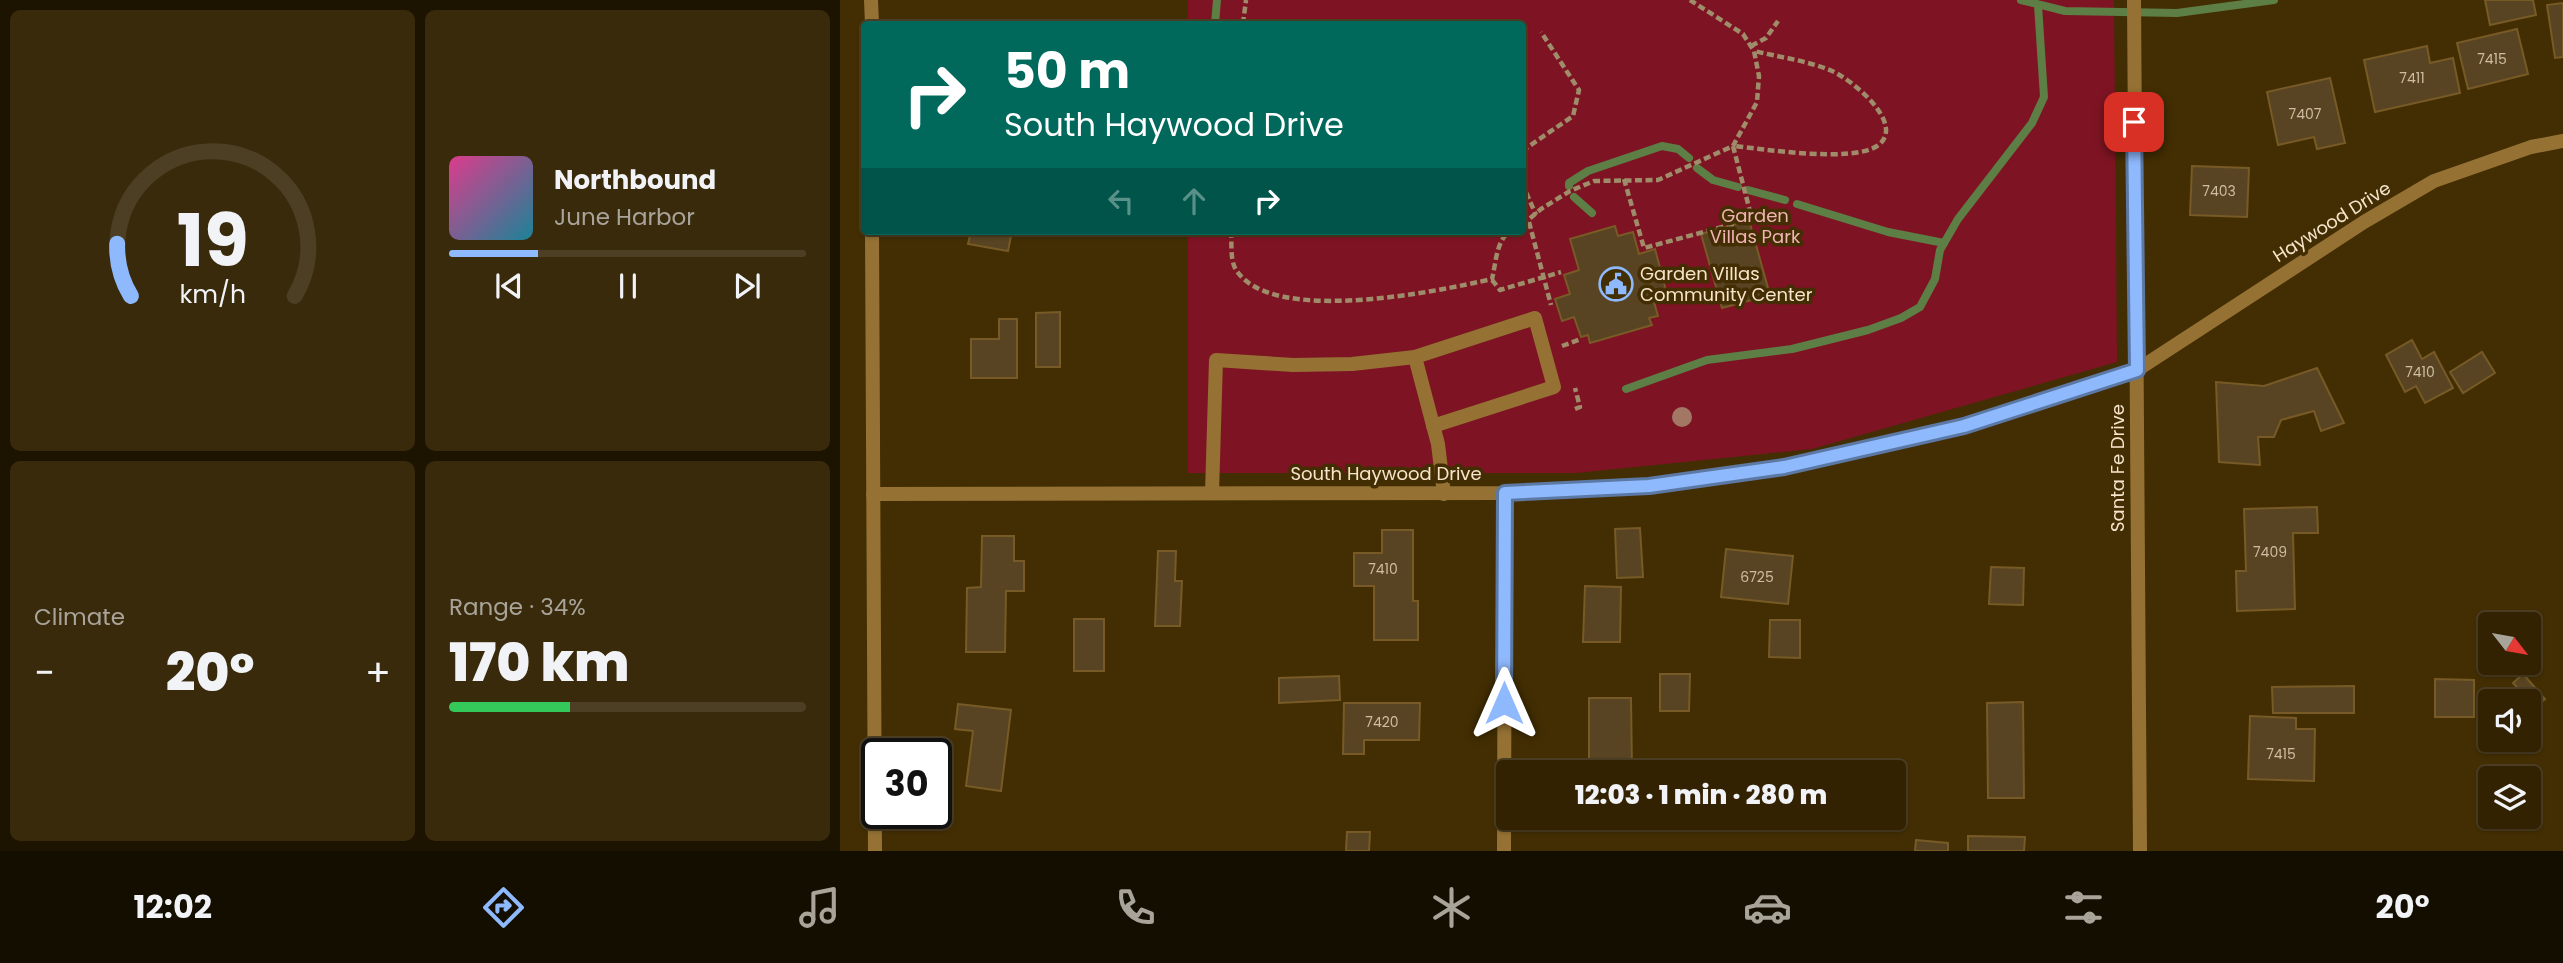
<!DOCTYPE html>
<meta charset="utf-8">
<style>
body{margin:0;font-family:Poppins,sans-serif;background:#3a2a0c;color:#f1f3f6;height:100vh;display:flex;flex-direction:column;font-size:26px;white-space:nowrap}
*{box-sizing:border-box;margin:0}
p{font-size:23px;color:#a8a499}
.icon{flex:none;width:38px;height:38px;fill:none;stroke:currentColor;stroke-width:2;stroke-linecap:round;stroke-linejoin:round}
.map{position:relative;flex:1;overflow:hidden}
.drawer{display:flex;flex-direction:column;gap:10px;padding:10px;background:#1c1301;width:840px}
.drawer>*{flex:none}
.guide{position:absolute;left:21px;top:21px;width:665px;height:214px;border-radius:7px;box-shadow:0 2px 5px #0004,0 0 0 2px #4d3f24;background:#00695c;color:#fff;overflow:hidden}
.needle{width:46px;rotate:121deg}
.tools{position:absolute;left:1638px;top:612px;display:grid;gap:14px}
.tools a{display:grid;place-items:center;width:63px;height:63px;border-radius:7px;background:#322202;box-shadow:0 2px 5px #0004,0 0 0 2px #4d3f24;font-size:35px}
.speed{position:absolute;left:21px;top:738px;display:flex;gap:14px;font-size:35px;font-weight:700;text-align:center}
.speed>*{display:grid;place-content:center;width:91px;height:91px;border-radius:50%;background:#322202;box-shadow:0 2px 5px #0004,0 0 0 2px #4d3f24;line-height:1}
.speed .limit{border:4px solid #111;border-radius:10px;background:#fff;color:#111}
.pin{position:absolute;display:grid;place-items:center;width:60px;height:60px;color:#fff;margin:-30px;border-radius:14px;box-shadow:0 4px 10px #0006}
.me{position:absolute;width:77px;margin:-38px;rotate:0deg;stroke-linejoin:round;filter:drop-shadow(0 0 5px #0008)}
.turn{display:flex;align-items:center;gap:24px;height:147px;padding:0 28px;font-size:32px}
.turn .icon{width:91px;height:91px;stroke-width:2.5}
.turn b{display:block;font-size:49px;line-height:60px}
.lanes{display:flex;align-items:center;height:66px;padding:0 28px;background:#0003;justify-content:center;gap:35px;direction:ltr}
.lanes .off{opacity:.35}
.big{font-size:52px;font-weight:800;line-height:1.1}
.drawer .widget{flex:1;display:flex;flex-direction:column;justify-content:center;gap:10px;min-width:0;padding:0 24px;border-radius:10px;background:#3a2a0c}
.drawer .dial{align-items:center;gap:0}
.dial svg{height:182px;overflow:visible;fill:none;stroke:#4d3f24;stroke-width:7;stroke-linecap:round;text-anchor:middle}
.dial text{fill:#f1f3f6;stroke:none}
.song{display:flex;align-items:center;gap:21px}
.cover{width:84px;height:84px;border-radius:10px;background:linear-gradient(135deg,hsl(330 70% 55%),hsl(190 70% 35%))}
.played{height:7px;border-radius:4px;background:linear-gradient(90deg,#8eb9fd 25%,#4d3f24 25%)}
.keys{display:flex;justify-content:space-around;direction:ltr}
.heat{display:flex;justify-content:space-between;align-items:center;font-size:38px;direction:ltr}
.charge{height:10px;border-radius:5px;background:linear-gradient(90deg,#34c759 34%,#4d3f24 0)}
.drawer .tiles{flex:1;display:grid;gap:10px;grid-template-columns:repeat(2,1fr)}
.trip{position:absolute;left:656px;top:760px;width:410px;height:70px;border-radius:7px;background:#322202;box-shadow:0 2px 5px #0004,0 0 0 2px #4d3f24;font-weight:800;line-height:70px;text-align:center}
.tabs{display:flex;height:112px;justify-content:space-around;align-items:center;background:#140e01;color:#a8a499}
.tabs .icon{width:49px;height:49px}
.tabs .on{color:#8eb9fd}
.tabs b{font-size:32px;color:#f1f3f6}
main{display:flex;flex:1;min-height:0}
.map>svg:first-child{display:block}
.green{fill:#7e1423}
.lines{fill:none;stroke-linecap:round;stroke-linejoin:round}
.stream{stroke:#5d7e45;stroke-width:8}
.building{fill:#584422;stroke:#775a25;stroke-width:2}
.path{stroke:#9f8c6a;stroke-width:4.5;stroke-dasharray:7 3.5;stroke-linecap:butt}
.lane{stroke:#957234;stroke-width:14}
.street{stroke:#957234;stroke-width:14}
.tree{fill:#a27864}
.route-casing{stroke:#5c78a4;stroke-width:18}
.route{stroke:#8eb9fd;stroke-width:12}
.labels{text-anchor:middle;stroke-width:7;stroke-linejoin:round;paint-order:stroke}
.number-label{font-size:14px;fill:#cebda1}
.park-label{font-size:18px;fill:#efb4b3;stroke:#432e03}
.street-label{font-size:18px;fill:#f6e5cb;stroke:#432e03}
.poi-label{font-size:18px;fill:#f6e5cb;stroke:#432e03;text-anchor:start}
</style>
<main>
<section class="drawer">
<div class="tiles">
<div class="widget dial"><svg viewBox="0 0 100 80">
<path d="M14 69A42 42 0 1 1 86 69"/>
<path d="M14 69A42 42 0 0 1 8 46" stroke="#8eb9fd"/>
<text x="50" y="56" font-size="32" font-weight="700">19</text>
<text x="50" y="72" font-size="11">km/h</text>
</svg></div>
<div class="widget">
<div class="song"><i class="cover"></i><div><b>Northbound</b><p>June Harbor</p></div></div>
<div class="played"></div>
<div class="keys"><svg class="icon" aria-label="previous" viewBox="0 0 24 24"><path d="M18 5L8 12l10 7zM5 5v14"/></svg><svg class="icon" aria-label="pause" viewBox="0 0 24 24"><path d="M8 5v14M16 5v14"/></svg><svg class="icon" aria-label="next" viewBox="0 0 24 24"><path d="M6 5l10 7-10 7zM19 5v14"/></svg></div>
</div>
<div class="widget"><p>Climate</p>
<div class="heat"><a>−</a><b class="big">20°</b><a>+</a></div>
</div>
<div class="widget"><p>Range · 34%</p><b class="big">170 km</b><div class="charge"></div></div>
</div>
</section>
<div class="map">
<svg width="1723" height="851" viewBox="0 0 1723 851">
<rect width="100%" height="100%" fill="#432e03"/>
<!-- green -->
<polygon class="green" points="348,0 1274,0 1277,362 972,449 736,473 348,473 348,231 682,231 682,24 348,24"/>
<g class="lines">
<!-- stream -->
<g class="stream">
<polyline points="1181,0 1225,11 1337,13 1434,0"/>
<polyline points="375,24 377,0"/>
<polyline points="857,168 873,180 898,187"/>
<polyline points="729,186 729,183 748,171 822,146 838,149 849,158"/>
<polyline points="908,190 945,200"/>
<polyline points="734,197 752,213"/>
<polyline points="957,204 1048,232 1104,243"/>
<polyline points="786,389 867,360 952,349 1028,330 1061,318 1080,307 1095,279 1100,250 1118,219 1192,123 1204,97 1198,5"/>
</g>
</g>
<!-- building -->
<g class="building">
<polygon points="1645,0 1693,0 1696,15 1650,25"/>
<polygon points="1723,3 1723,57 1715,58 1707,5"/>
<polygon points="1677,29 1688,74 1628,89 1617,43"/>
<polygon points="1587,46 1590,63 1613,58 1620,93 1535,112 1524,60"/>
<polygon points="1490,78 1505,143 1477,149 1474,137 1438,145 1427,92"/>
<polygon points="1352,166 1409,168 1407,217 1350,215"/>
<polygon points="909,220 930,295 882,308 861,234"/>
<polygon points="775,226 778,236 793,232 799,254 815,249 828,298 814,302 818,316 809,318 812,325 750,343 748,335 741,337 734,317 722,321 715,299 730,294 724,275 739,270 730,239"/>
<polygon points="131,231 172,231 168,251 128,244"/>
<polygon points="220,312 220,367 196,367 196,313"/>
<polygon points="159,319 177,319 177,378 131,378 131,339 159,339"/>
<polygon points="1572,340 1582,359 1594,352 1613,388 1585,403 1576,386 1565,392 1546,355"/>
<polygon points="1642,352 1655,373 1623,393 1610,372"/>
<polygon points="1477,368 1504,423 1481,431 1474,411 1441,420 1434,437 1418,437 1420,465 1379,462 1376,382 1424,386"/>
<polygon points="1477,507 1478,533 1453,533 1455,609 1397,611 1396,571 1406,571 1404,509"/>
<polygon points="800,528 803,577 777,578 775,529"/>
<polygon points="542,530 573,530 573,601 578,601 578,640 534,640 534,586 514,586 514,553 542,553"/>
<polygon points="142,536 174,536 174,561 184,561 184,591 166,591 165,652 126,652 127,588 141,587"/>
<polygon points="886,549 953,556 948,604 881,597"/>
<polygon points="318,551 336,551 335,581 342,581 340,626 315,626"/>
<polygon points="1151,567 1184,568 1183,605 1149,604"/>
<polygon points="745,586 781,587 780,642 743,642"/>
<rect x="234" y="619" width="30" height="52"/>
<polygon points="930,620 960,620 960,658 929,657"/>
<polygon points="820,674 850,674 849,711 820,711"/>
<polygon points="1683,674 1705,699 1695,707 1673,683"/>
<polygon points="499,676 500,700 439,703 439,678"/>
<polygon points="1595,679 1634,680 1634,717 1595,717"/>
<polygon points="1514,686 1514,713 1433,713 1432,687"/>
<polygon points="749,698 791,698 792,772 749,772"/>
<polygon points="1183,702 1184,798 1148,798 1147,703"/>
<polygon points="504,703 580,703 579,740 524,740 524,754 503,754"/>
<polygon points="118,704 171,710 161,791 126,786 133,731 115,729"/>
<polygon points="1410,716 1456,718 1456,729 1475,729 1474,781 1408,779"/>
<polygon points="507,832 530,832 529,851 506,851"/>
<polygon points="1128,836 1185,837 1184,851 1128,851"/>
<polygon points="1076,840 1108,843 1108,851 1075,851"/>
</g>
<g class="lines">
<!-- path -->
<g class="path">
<polyline points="403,24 406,0"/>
<polyline points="911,46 926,38 938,21"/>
<polyline points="682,151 733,116 739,90 701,32"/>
<path d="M784 179 804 248 912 219 893 146C925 149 1011 163 1037 146 1068 125 1011 79 992 71 969 61 939 57 914 51"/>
<polyline points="682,183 696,215"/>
<polyline points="689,222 711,305"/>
<polyline points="682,225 701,209 730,191 754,181 818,180 893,146 917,102 919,76 914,51 903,34 850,0"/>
<path d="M391 231C392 242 390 258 395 268 428 327 599 291 652 279 656 263 656 241 670 231"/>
<polyline points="652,280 660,290 721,272"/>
<polyline points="722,346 741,339"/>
<polyline points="735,409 740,407 735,388"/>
</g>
<!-- lane -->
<g class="lane">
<polyline points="575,357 598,444 604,494"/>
<polyline points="372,493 376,360 453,365 512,364 575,357 695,318 714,387 593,426"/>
</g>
<!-- street -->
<g class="street">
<polyline points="31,0 32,24"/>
<polyline points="1294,0 1300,851"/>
<polyline points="32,231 35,851"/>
<polyline points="33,494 665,493 809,486 944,467 1124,426 1297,370 1524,222 1594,181 1691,147 1723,141"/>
<polyline points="664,851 665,493"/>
</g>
</g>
<!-- trees -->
<circle class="tree" cx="842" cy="417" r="10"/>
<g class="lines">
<defs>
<polyline id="route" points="664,703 665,493 809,486 944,467 1124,426 1297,370 1294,122"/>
</defs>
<!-- route casing -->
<use href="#route" class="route-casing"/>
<!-- route -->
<use href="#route" class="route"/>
</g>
<!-- icons -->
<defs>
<symbol id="civic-ring" viewBox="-11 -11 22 22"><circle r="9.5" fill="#432e03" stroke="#8eb9fd" stroke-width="1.5"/><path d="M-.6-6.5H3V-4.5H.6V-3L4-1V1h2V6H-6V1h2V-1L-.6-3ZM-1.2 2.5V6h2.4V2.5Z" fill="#8eb9fd"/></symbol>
</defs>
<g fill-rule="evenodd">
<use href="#civic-ring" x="757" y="265" width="38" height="38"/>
</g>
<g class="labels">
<!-- number labels -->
<g class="number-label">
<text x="1652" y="64">7415</text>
<text x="1572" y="83">7411</text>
<text x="1465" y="119">7407</text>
<text x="1379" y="196">7403</text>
<text x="1580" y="377">7410</text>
<text x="1430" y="557">7409</text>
<text x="543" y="574">7410</text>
<text x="917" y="582">6725</text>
<text x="542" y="727">7420</text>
<text x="1441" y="759">7415</text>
</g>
<!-- park labels -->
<g class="park-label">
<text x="915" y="222">Garden<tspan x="915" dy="21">Villas Park</tspan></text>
</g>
<!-- street labels -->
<g class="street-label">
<text transform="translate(1492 222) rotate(-32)" y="6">Haywood Drive</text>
<text transform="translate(1278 468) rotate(-90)" y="6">Santa Fe Drive</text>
<text x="546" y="480">South Haywood Drive</text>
</g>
<!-- poi labels -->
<g class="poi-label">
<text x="800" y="280">Garden Villas<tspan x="800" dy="21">Community Center</tspan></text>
</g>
</g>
</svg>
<div class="tools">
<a><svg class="needle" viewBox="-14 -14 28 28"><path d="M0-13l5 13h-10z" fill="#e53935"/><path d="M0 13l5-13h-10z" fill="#a8a499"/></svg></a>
<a><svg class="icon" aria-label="sound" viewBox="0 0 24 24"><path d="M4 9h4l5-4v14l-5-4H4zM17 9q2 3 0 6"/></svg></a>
<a><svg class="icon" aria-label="layers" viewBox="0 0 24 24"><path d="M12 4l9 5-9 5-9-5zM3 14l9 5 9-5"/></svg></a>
</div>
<div class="speed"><div class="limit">30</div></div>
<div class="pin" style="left:1294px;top:122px;background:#d93025"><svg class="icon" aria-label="arrive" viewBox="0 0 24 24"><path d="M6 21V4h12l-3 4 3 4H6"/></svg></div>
<svg class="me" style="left:664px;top:703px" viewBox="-20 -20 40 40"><path d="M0-17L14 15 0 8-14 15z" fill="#8eb9fd" stroke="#fff" stroke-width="4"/></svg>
<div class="trip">12:03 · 1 min · 280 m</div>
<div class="guide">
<div class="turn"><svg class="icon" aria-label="right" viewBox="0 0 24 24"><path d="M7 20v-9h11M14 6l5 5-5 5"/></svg><div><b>50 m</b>South Haywood Drive</div></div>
<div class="lanes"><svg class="icon off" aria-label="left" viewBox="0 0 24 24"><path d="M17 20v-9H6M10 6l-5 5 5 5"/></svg><svg class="icon off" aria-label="ahead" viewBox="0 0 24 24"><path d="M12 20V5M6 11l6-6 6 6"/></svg><svg class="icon" aria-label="right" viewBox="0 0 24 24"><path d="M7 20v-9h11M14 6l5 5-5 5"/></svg></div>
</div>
</div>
</main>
<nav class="tabs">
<b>12:02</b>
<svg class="icon on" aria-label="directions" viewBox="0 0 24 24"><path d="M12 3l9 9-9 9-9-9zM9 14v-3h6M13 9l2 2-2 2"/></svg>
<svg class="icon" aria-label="music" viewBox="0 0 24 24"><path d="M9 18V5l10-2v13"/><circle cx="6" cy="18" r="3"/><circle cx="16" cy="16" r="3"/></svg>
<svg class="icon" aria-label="phone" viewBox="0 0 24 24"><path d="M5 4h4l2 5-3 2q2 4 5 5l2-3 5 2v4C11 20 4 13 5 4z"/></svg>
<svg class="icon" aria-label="climate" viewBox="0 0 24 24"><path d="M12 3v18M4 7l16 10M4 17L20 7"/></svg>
<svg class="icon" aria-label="car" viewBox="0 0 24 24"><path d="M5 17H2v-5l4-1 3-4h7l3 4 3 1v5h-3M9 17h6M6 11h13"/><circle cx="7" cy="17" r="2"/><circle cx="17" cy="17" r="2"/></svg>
<svg class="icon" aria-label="filters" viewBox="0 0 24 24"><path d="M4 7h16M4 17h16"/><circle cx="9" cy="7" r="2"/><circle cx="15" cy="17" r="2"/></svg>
<b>20°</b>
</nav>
